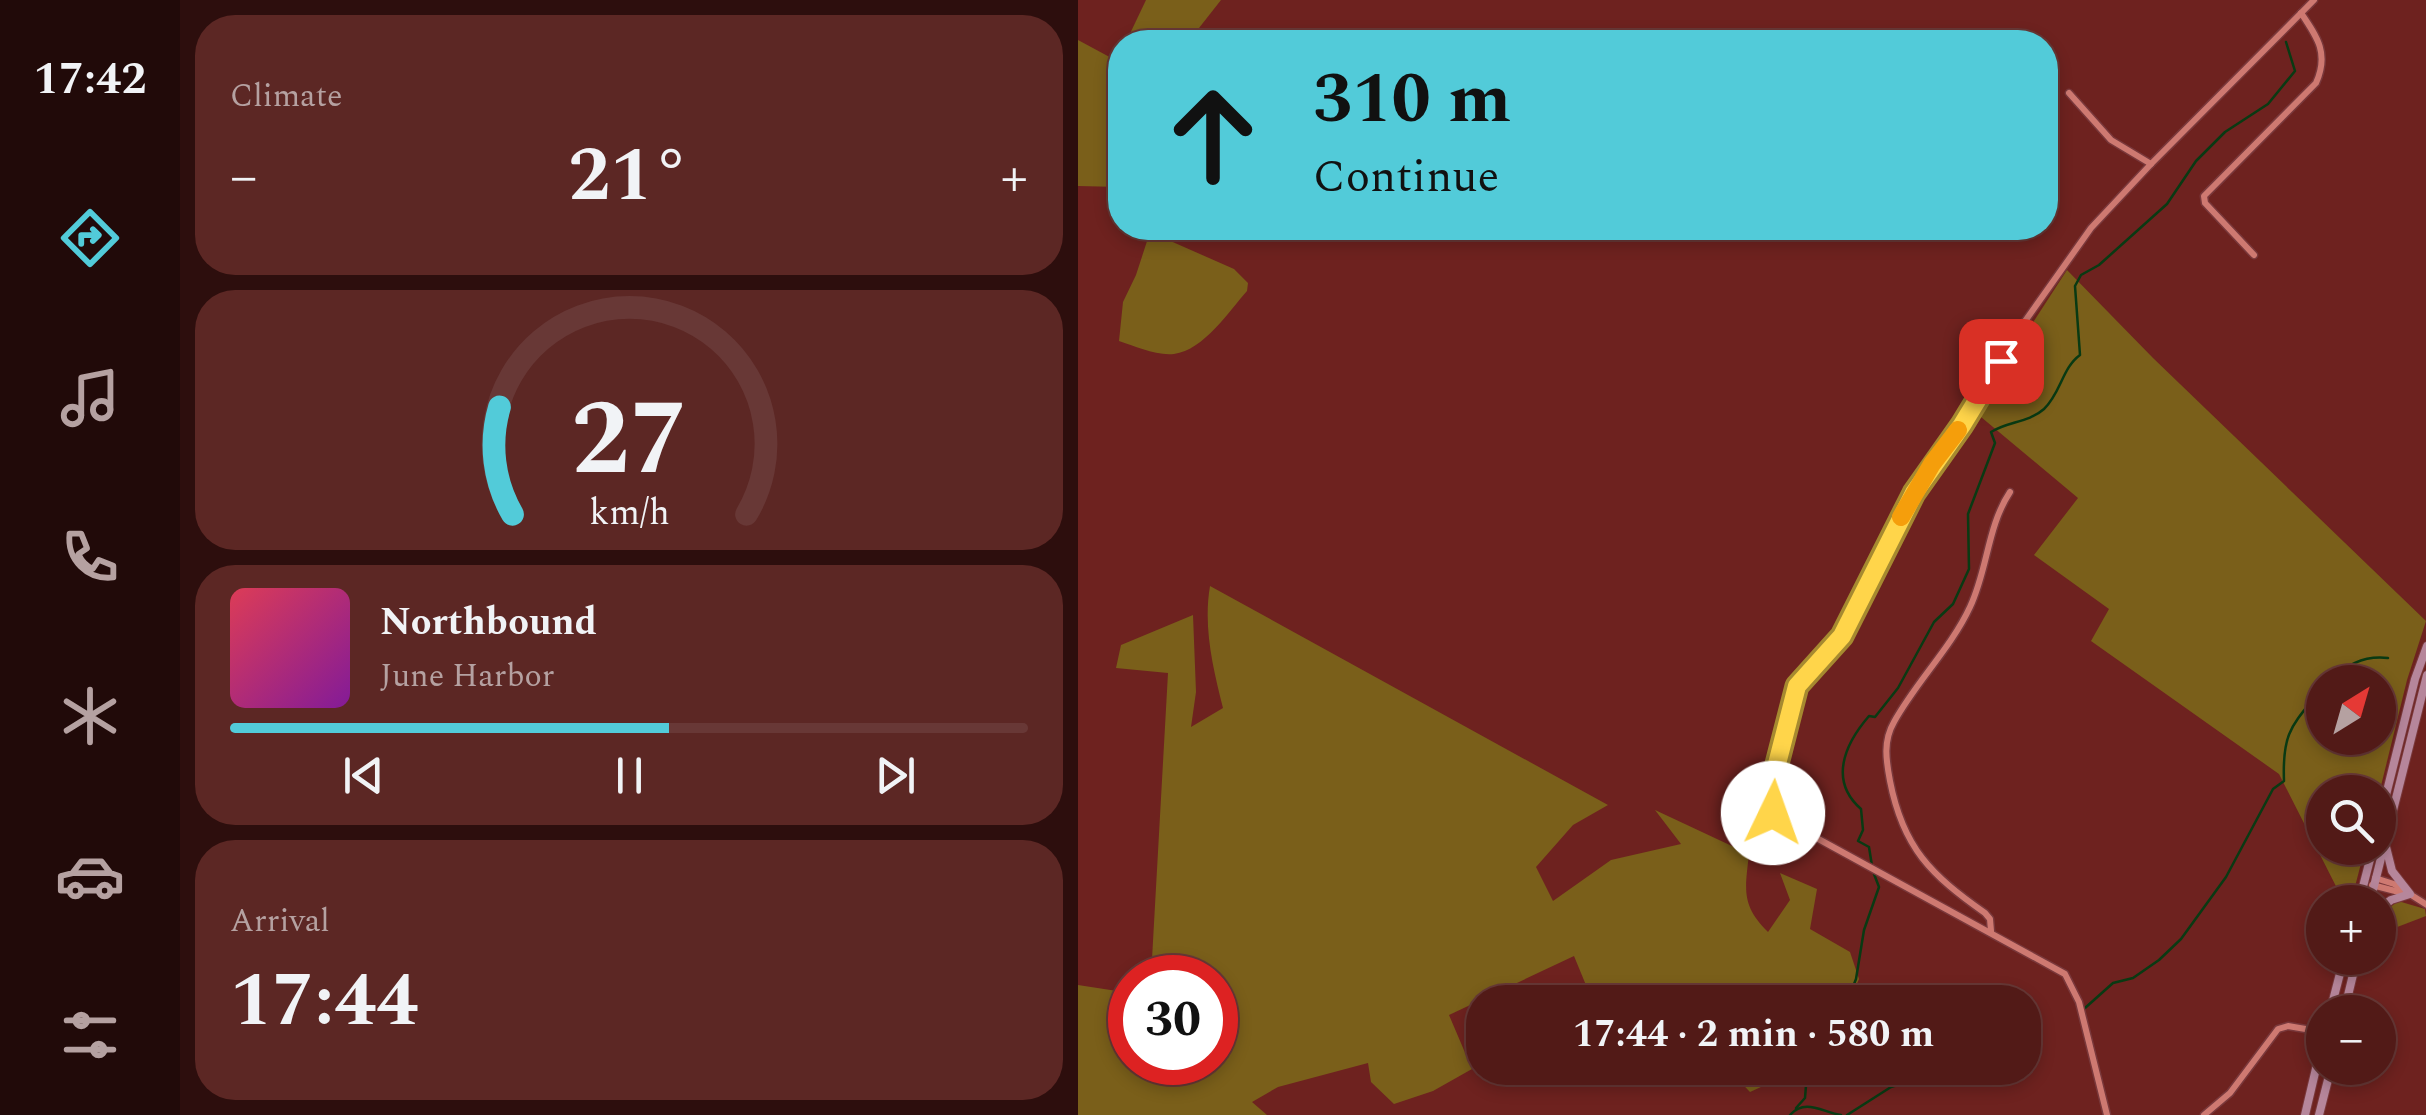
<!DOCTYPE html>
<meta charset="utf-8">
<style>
body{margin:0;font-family:Spectral,serif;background:#5c2724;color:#f1f3f6;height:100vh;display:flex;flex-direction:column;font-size:38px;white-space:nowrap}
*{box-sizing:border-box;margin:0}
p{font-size:32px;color:#b5a1a1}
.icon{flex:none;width:55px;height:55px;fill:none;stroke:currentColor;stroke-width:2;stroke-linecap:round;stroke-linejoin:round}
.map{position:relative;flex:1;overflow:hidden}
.drawer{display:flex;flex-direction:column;gap:15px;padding:15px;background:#2d0e0d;width:898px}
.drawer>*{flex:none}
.hud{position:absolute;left:30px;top:30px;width:950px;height:210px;border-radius:40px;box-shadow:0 5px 15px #0003,0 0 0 2px #683836;background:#52cbd9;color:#111;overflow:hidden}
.needle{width:65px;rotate:37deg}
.controls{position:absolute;left:1228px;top:665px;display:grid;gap:20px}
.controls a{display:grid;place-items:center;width:90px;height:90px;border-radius:50%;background:#521a17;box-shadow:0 5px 15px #0003,0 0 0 2px #683836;font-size:50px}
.speed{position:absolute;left:30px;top:955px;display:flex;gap:20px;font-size:50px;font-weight:700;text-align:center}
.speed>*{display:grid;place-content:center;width:130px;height:130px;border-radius:50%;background:#521a17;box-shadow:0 5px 15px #0003,0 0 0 2px #683836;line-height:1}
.speed .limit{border:15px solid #d22;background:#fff;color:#111}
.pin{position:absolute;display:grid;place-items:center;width:85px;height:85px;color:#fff;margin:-42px;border-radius:20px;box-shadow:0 5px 15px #0006}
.me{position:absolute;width:110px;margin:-55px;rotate:3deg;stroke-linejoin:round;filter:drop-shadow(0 0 8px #0008)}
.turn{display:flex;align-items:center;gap:35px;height:210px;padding:0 40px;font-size:45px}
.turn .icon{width:130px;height:130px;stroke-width:2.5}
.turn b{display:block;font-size:70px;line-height:85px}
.big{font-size:75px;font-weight:700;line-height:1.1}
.drawer .widget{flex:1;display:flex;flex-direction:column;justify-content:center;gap:15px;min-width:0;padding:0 35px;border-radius:40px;background:#5c2724}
.drawer .dial{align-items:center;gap:0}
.dial svg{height:260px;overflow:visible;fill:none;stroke:#683836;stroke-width:7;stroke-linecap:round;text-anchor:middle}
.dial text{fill:#f1f3f6;stroke:none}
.song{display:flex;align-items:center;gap:30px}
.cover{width:120px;height:120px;border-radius:15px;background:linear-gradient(135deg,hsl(350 70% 55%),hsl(290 70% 35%))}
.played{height:10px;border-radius:5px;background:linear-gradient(90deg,#52cbd9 55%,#683836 55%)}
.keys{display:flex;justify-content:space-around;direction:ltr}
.heat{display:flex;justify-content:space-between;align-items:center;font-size:55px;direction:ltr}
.trip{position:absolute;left:388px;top:985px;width:575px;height:100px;border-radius:40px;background:#521a17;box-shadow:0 5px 15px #0003,0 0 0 2px #683836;font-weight:700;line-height:100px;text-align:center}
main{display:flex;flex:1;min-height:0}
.tabs{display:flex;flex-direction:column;width:180px;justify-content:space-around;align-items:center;background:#210a09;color:#b5a1a1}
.tabs .icon{width:70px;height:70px}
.tabs .on{color:#52cbd9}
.tabs b{font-size:45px;color:#f1f3f6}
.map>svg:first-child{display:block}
.green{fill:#7a5f1a;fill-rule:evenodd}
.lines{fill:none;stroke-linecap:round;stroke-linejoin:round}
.stream{stroke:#093a13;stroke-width:2.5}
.street-casing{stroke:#79383b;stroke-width:9}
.secondary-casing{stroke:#79383b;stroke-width:10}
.street{stroke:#ce7971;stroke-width:6}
.secondary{stroke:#b6869b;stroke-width:8}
.route-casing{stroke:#a68a30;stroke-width:25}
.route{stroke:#ffd54a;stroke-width:18}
.slow{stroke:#f59e0b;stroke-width:18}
</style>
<main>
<nav class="tabs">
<b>17:42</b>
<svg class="icon on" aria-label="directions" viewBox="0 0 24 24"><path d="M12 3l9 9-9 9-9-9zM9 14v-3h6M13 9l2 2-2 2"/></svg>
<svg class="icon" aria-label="music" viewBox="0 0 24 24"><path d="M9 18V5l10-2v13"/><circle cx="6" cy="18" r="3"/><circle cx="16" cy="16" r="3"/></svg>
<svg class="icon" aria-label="phone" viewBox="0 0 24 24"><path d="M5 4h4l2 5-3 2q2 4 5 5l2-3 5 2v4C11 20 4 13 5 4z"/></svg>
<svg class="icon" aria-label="climate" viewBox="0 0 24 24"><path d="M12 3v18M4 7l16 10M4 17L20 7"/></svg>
<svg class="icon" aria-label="car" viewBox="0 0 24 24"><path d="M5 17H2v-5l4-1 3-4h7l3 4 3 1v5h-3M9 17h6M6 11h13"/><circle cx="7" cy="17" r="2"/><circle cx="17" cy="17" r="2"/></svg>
<svg class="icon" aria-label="filters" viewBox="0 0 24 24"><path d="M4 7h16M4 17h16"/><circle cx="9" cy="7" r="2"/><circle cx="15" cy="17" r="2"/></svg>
</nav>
<section class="drawer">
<div class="widget"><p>Climate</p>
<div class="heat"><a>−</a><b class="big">21°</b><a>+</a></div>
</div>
<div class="widget dial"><svg viewBox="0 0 100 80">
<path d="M14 69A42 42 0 1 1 86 69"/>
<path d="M14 69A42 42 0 0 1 10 36" stroke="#52cbd9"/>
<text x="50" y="56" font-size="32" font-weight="700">27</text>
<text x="50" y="72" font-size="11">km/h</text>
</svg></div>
<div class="widget">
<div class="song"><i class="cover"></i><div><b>Northbound</b><p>June Harbor</p></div></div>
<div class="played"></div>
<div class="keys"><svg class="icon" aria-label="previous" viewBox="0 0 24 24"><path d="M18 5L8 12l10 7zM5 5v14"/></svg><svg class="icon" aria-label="pause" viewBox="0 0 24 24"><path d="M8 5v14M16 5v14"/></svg><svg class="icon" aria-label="next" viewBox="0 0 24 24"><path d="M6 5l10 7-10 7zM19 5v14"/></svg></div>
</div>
<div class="widget"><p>Arrival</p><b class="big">17:44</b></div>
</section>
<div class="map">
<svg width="1349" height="1115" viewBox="0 0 1349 1115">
<rect width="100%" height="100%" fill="#6e221f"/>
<!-- green -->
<g class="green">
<polygon points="68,0 143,0 110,42 48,42"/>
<polygon points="0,40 39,61 42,55 42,187 0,186"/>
<path d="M72 232 156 269 170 283 169 291C151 311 126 350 96 354 78 356 57 346 41 341L45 302 58 275Z"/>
<path d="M989 270 1075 358 1348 621 1329 680 1300 798V792H1245V848H1287L1273 902H1266L1201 774 1013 641 1031 609 956 555 1000 498 897 412ZM1245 682H1300V738H1245Z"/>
<path d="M132 586 530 805 495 825 458 867 475 901 533 860 603 844 577 810 671 854C667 890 663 905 690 932L712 900 702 873 739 889 732 929 772 952 781 979 771 1002H530L510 990 496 956 371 1015 394 1069 355 1091 316 1104 293 1082 290 1063 200 1087 174 1102 189 1115H0V985L52 993V1062H138V978L73 977 90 673 38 668 43 645 115 615 118 692 113 727 145 708C135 668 125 627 132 586Z"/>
<polygon points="1320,901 1347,909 1348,916 1301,934 1300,917"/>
<polygon points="649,1068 707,1068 707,1076 672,1092"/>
</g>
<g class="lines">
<!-- stream -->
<g class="stream">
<path d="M1249 682C1268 666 1284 655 1310 658"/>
<path d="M794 866 791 847 780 841 785 830 783 809C751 781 766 745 791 716L797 717 820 688 856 622 875 604 891 569 890 514 917 443 913 432C930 421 950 423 966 409 983 393 984 368 1002 355L997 286 1003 275 1021 265 1089 204 1118 161 1147 132 1190 104 1217 71 1208 42"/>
<polyline points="769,1002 778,979 786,930 801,887 796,874"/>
<path d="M1007 1008 1035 983 1055 978 1081 960 1103 939 1148 877 1195 789 1206 781C1204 730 1215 725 1245 687"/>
<polyline points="718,1108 727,1098 729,1073 738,1068"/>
<path d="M712 1115C727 1098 744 1112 763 1115"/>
<polyline points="769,1115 813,1087 873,1068"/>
</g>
<defs>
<g id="street">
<polyline points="991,93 1033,140 1073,164 1236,0"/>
<path d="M1176 255 1127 203 1126 196 1238 83C1251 54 1240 38 1223 13"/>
<polyline points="1297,878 1316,884 1349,905"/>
<polyline points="1294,885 1325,893"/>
<path d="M913 931 912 919 907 913C853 875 825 848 812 781 808 760 805 741 816 722 838 682 873 648 892 607 910 569 909 527 932 492"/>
<polyline points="1029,1115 1001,1002 987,974 702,818 695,813 690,799 719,686 764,637 835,493 883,425 945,324 1013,228 1073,164"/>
<polyline points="1126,1115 1152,1093 1200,1029 1210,1026 1245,1032"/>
</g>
<g id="secondary">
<polyline points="1300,827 1337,679 1349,646"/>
<polyline points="1281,902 1295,848"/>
<polyline points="1292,902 1349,675"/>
<polyline points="1300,910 1313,900 1332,894 1314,871 1308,847"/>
<polyline points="1252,1012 1266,958"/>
<polyline points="1266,1012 1279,958"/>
<polyline points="1227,1115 1245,1039"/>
<polyline points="1241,1115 1253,1068"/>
</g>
</defs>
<!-- street casing -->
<use href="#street" class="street-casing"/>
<!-- secondary casing -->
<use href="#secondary" class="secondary-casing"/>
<!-- street -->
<use href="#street" class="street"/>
<!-- secondary -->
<use href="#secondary" class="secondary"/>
</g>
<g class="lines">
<defs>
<polyline id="route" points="695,813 690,799 719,686 764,636 836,493 884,425 923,361"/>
</defs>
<!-- route casing -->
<use href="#route" class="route-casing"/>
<!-- route -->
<use href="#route" class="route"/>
<!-- slow -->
<polyline class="slow" points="823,517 854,464 880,430"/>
</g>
</svg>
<div class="controls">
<a><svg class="needle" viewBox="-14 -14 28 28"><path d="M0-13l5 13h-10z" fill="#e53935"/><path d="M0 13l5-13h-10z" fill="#b5a1a1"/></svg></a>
<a><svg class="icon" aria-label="search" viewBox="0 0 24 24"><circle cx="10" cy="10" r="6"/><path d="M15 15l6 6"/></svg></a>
<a>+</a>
<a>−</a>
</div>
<div class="speed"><div class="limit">30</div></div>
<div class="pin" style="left:923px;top:361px;background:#d93025"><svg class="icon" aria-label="arrive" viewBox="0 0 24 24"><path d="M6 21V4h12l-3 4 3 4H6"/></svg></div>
<svg class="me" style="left:695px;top:813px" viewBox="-20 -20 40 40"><circle r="19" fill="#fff"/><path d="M0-13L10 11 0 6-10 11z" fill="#ffd54a"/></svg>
<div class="trip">17:44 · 2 min · 580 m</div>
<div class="hud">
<div class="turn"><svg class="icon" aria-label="ahead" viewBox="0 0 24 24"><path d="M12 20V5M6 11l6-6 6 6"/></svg><div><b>310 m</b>Continue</div></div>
</div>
</div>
</main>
